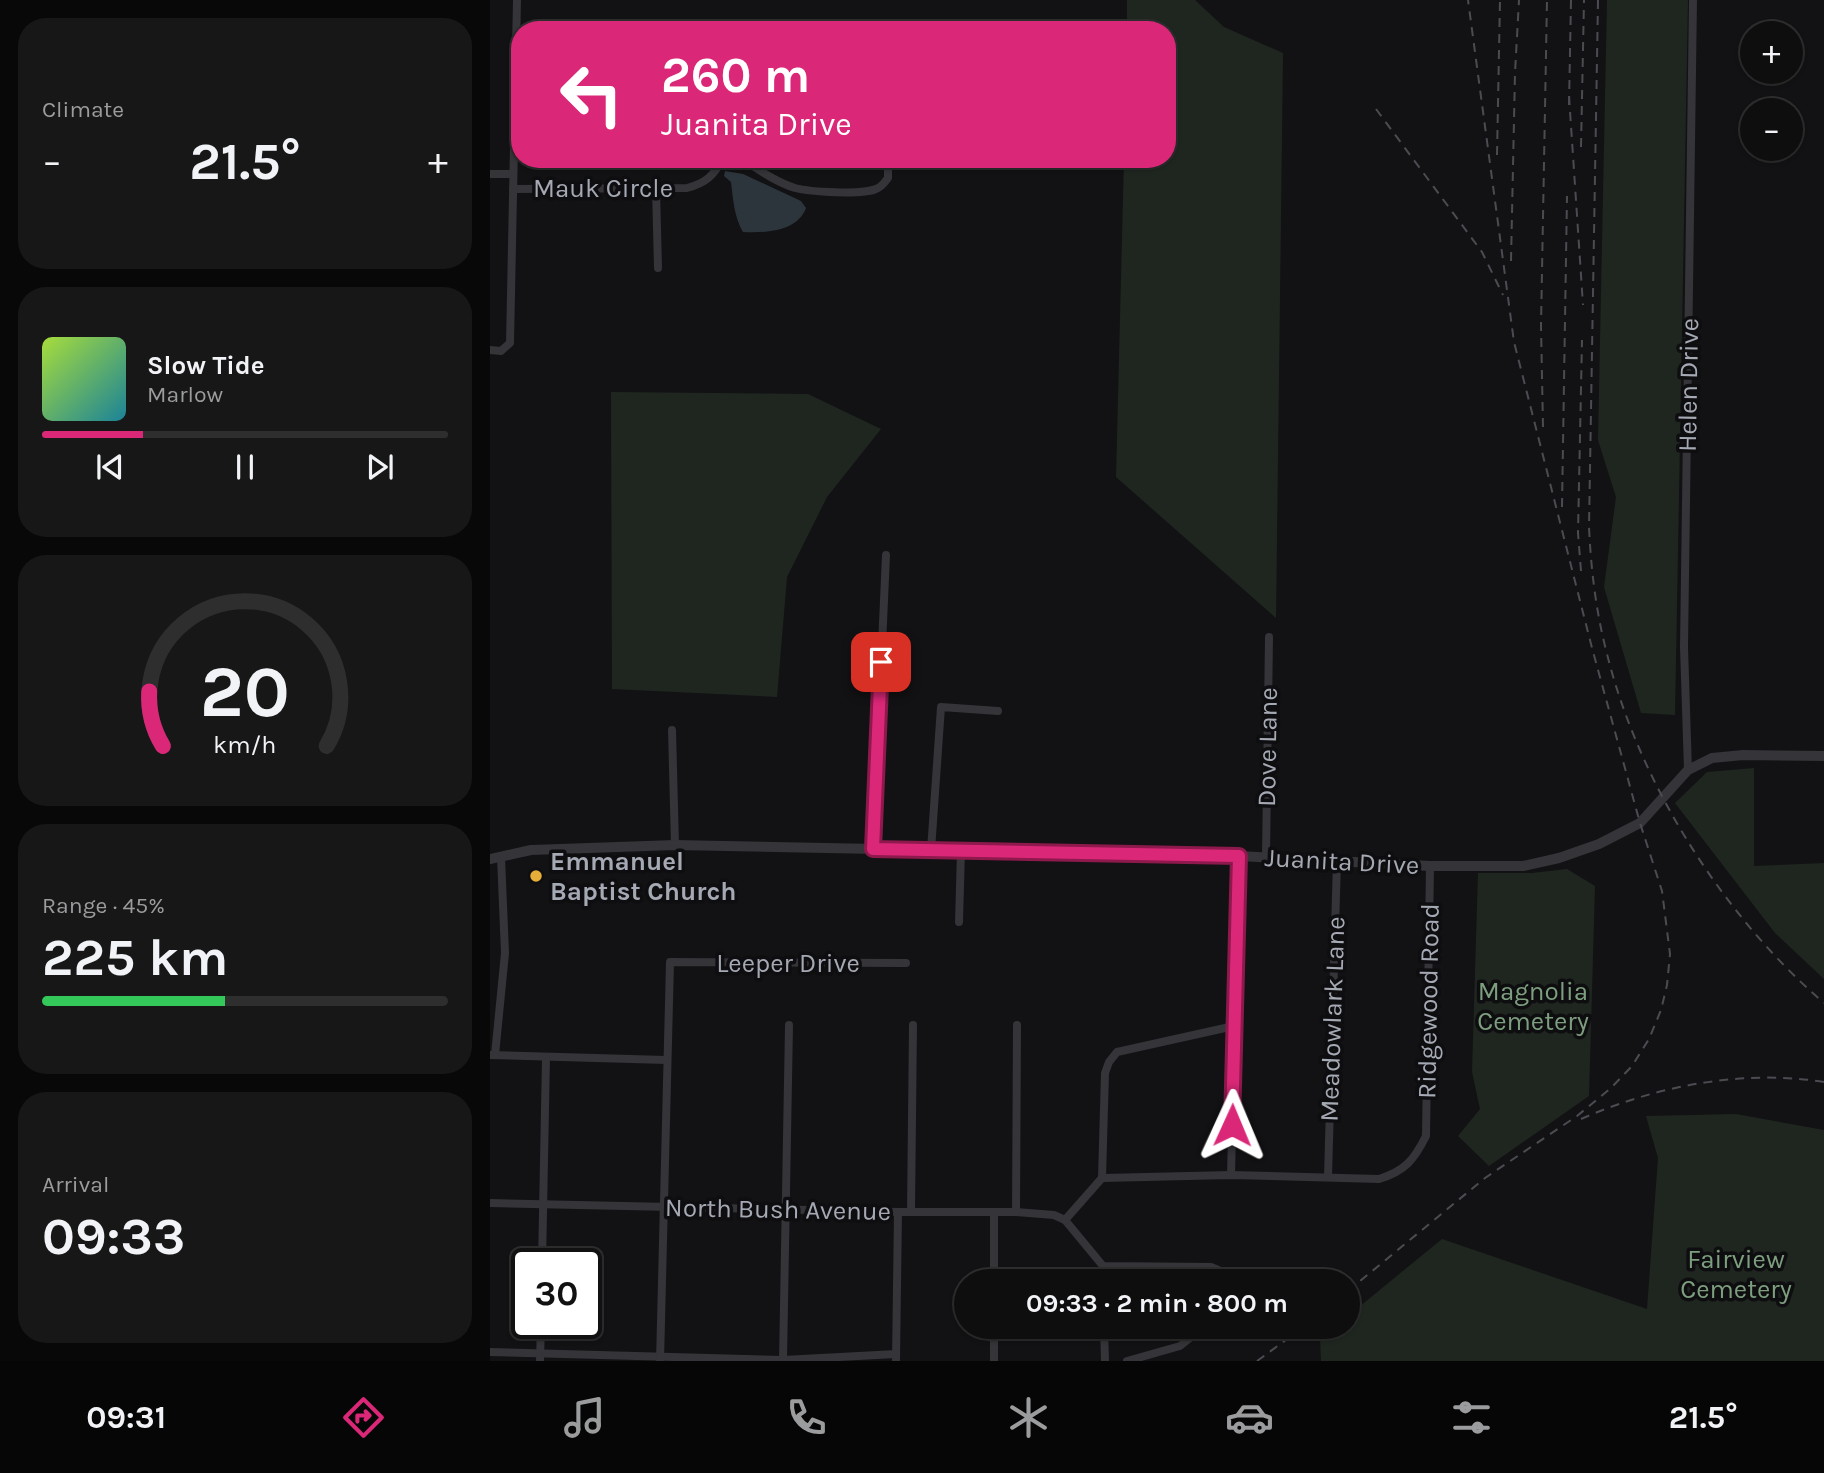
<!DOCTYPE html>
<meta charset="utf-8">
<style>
body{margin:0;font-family:Karla,sans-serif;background:#171718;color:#f1f3f6;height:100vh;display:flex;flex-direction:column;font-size:26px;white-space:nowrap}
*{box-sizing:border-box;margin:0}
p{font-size:23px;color:#9b9c9e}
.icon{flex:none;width:38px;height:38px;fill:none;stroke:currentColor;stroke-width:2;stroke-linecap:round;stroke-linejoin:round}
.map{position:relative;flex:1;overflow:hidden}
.side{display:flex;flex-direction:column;gap:18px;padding:18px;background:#080808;width:490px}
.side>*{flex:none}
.top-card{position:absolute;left:21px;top:21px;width:665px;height:147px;border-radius:28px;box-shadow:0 2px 5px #0004,0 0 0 2px #2e2e2f;background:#db2777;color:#fff;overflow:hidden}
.controls{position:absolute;left:1250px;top:21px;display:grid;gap:14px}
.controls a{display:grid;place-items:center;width:63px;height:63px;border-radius:50%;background:#0e0e0f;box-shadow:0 2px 5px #0004,0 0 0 2px #2e2e2f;font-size:35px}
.speed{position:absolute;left:21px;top:1248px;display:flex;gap:14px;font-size:35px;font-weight:700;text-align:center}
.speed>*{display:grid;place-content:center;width:91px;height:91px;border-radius:50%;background:#0e0e0f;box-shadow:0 2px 5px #0004,0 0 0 2px #2e2e2f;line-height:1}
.speed .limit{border:4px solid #111;border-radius:10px;background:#fff;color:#111}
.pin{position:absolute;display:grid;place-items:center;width:60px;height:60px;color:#fff;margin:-30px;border-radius:14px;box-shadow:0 4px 10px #0006}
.me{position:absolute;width:77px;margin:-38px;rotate:1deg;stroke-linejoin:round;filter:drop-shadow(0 0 5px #0008)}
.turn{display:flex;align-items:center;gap:24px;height:147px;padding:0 35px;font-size:32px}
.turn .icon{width:91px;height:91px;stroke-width:2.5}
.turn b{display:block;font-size:49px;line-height:60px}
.big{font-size:52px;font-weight:700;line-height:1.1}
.side .tile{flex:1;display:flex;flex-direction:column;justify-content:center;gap:10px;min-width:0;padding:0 24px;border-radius:28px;background:#171718}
.side .dial{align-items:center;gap:0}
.dial svg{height:182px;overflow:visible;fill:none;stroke:#2e2e2f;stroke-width:7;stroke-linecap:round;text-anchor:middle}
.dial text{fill:#f1f3f6;stroke:none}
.song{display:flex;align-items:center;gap:21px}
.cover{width:84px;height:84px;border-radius:10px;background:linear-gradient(135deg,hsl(80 70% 55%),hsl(190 70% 35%))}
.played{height:7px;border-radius:4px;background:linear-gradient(90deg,#db2777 25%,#2e2e2f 25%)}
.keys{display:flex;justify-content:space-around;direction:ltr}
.heat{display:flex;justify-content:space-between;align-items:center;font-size:38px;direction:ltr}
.charge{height:10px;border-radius:5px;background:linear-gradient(90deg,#34c759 45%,#2e2e2f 0)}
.trip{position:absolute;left:464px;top:1269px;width:406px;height:70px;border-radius:35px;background:#0e0e0f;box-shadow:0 2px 5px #0004,0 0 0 2px #2e2e2f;font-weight:700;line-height:70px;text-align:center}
.tabs{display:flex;height:112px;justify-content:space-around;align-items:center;background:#060606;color:#9b9c9e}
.tabs .icon{width:49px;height:49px}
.tabs .active{color:#db2777}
.tabs b{font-size:32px;color:#f1f3f6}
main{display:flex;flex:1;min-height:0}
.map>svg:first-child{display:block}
.green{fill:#1f2620}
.water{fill:#2d353c}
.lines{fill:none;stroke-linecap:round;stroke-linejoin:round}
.minor{stroke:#343439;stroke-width:8}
.tertiary{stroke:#343439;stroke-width:10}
.rail{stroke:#4b4c52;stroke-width:2;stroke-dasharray:9 7;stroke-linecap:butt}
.route-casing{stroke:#8e194d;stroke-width:18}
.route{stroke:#db2777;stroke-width:12}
.poi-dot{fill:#e6ae39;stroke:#0e0d0f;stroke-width:2.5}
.labels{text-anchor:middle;stroke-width:7;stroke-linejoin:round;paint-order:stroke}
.street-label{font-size:26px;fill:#a5a9b4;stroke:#0e0d0f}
.poi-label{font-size:26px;font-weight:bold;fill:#a5a9b4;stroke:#0e0d0f;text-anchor:start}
.park-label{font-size:26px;fill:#7d9e7f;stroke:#0e0d0f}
</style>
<main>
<section class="side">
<div class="tile"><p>Climate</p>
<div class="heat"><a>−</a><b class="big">21.5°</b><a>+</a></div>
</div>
<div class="tile">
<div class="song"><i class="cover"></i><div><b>Slow Tide</b><p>Marlow</p></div></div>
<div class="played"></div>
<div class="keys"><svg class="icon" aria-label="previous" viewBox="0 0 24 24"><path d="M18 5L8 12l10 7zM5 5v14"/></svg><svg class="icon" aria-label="pause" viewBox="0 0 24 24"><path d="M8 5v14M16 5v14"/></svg><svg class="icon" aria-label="next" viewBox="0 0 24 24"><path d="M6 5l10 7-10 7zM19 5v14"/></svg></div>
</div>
<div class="tile dial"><svg viewBox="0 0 100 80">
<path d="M14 69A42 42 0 1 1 86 69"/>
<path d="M14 69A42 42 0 0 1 8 45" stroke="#db2777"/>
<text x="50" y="56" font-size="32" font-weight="700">20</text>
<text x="50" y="72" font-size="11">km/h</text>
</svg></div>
<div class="tile"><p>Range · 45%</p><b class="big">225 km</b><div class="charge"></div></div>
<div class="tile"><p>Arrival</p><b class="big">09:33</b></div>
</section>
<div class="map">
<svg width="1334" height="1361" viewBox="0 0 1334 1361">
<rect width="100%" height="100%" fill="#121214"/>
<!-- green -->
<g class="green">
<polygon points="637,0 705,0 734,27 793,53 786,618 626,477 634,159 677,159 677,30 637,30"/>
<polygon points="1117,0 1198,0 1185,715 1151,713 1114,587 1126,497 1108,440"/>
<polygon points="121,392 318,394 391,429 337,497 297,577 287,697 122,689"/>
<polygon points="1264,768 1264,866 1334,863 1334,979 1285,933 1185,803 1217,772"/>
<polygon points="1077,869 1105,886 1099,1096 999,1166 968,1136 990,1109 982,1072 988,873 1042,873"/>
<polygon points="1246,1114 1334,1130 1334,1361 831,1361 830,1338 844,1327 858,1326 858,1316 952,1239 1157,1309 1168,1158 1156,1116"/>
</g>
<!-- water -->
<path class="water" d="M235 171 253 174 311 201 316 208C307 232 275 233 253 232 244 217 243 198 241 182L234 176Z"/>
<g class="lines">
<!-- minor -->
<g class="minor">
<path d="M252 159C269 170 286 182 305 188 320 192 372 195 386 189 392 187 394 183 398 178V159"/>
<polyline points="0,174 23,174"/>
<polyline points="166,188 168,268"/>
<path d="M23 189 197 188C216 183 223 176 233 159"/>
<polyline points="0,350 11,351 20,343 27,0"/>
<polyline points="182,730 185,845"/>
<polyline points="1198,770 1194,647 1203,0"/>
<polyline points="383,849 396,555"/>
<polyline points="441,850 451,707 508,711"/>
<polyline points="776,857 779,637"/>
<polyline points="469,922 471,851"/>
<polyline points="0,1055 176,1060"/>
<polyline points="5,1055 15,953 11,857"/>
<polyline points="741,1175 749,856"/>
<polyline points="838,1177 847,860"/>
<polyline points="612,1178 615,1073 619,1062 627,1052 744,1026"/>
<polyline points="0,1203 408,1212 526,1212 564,1215 575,1220 613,1266 721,1267 740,1275 745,1281"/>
<polyline points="421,1211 423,1025"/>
<polyline points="504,1212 504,1281"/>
<polyline points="526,1212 527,1025"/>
<path d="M575 1220 612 1178 741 1175 889 1179C915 1171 924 1160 936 1136L940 866"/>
<polyline points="52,1264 56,1057"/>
<polyline points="613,1266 613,1281"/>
<polyline points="774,1281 788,1276"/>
<polyline points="504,1326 504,1361"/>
<polyline points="614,1326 615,1361"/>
<polyline points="0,1352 293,1360 406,1354"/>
<polyline points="50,1361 51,1323"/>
<polyline points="170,1361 180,962 416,963"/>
<polyline points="293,1361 299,1025"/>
<polyline points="406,1361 408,1212"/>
<polyline points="637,1361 690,1346 715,1326"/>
</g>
<!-- tertiary -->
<polyline class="tertiary" points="0,859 41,850 185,845 749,856 940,866 1033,866 1069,858 1109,844 1150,823 1198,770 1222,758 1253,755 1334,756"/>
<!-- rail -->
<g class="rail">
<path d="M1108 0 1099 527C1101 570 1106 612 1117 654 1149 783 1233 916 1334 1003"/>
<polyline points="1079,96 1093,305"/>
<polyline points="1079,105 1081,0"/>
<polyline points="886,109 992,252 1013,295"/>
<polyline points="1091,147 1094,0"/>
<polyline points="1007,155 1010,0"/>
<polyline points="1021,261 1025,73 1029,0"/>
<polyline points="1053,427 1051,326 1057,0"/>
<polyline points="1072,507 1077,196"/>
<polyline points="1091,571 1088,533 1092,340"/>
<path d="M1091 1119C1166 1086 1252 1069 1334 1082"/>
<polyline points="858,1291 995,1178 1087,1116 1121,1088 1142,1066 1159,1039 1171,1010 1177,985 1180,954 1172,891 1150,823 1102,648 1024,342 978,0"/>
<polyline points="767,1361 815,1326"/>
</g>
</g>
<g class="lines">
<defs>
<polyline id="route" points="391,662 383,849 749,856 742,1125"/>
</defs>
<!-- route casing -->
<use href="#route" class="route-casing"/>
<!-- route -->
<use href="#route" class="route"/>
</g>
<!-- markers -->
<circle class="poi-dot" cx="46" cy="876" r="7"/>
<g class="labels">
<!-- street labels -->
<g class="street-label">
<text x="113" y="197">Mauk Circle</text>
<text transform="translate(1198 385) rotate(-89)" y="9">Helen Drive</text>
<text transform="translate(777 747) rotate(-89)" y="9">Dove Lane</text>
<text transform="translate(852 861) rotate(3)" y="9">Juanita Drive</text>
<text x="298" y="972">Leeper Drive</text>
<text transform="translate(938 1001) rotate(-89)" y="9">Ridgewood Road</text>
<text transform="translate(842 1019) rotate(-88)" y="9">Meadowlark Lane</text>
<text transform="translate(288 1209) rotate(1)" y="9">North Bush Avenue</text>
</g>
<!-- poi labels -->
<g class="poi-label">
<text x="60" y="870">Emmanuel<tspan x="60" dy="30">Baptist Church</tspan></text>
</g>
<!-- park labels -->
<g class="park-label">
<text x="1043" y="1000">Magnolia<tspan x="1043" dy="30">Cemetery</tspan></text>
<text x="1246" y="1268">Fairview<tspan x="1246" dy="30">Cemetery</tspan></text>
</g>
</g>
</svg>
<div class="controls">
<a>+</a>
<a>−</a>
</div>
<div class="speed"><div class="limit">30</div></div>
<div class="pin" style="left:391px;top:662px;background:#d93025"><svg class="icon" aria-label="arrive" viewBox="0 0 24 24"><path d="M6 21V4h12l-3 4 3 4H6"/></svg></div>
<svg class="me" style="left:742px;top:1125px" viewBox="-20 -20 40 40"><path d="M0-17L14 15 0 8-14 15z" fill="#db2777" stroke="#fff" stroke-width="4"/></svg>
<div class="trip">09:33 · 2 min · 800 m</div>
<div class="top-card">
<div class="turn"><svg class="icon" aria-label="left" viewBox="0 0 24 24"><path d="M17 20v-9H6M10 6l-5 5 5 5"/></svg><div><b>260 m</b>Juanita Drive</div></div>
</div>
</div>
</main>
<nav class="tabs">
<b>09:31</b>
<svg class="icon active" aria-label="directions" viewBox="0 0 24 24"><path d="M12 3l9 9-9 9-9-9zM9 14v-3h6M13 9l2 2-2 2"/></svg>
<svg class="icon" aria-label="music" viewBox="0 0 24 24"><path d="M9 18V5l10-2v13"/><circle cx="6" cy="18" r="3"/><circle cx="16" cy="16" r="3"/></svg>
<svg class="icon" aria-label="phone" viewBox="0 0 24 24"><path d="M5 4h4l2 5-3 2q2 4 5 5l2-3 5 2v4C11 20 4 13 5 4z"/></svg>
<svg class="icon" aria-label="climate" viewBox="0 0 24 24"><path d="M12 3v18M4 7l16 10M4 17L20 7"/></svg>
<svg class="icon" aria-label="car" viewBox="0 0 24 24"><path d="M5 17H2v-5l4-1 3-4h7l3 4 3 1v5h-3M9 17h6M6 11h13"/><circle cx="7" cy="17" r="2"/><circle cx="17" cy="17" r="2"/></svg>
<svg class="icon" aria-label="filters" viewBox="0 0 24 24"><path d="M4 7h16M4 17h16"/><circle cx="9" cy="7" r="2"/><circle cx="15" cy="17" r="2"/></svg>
<b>21.5°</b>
</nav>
